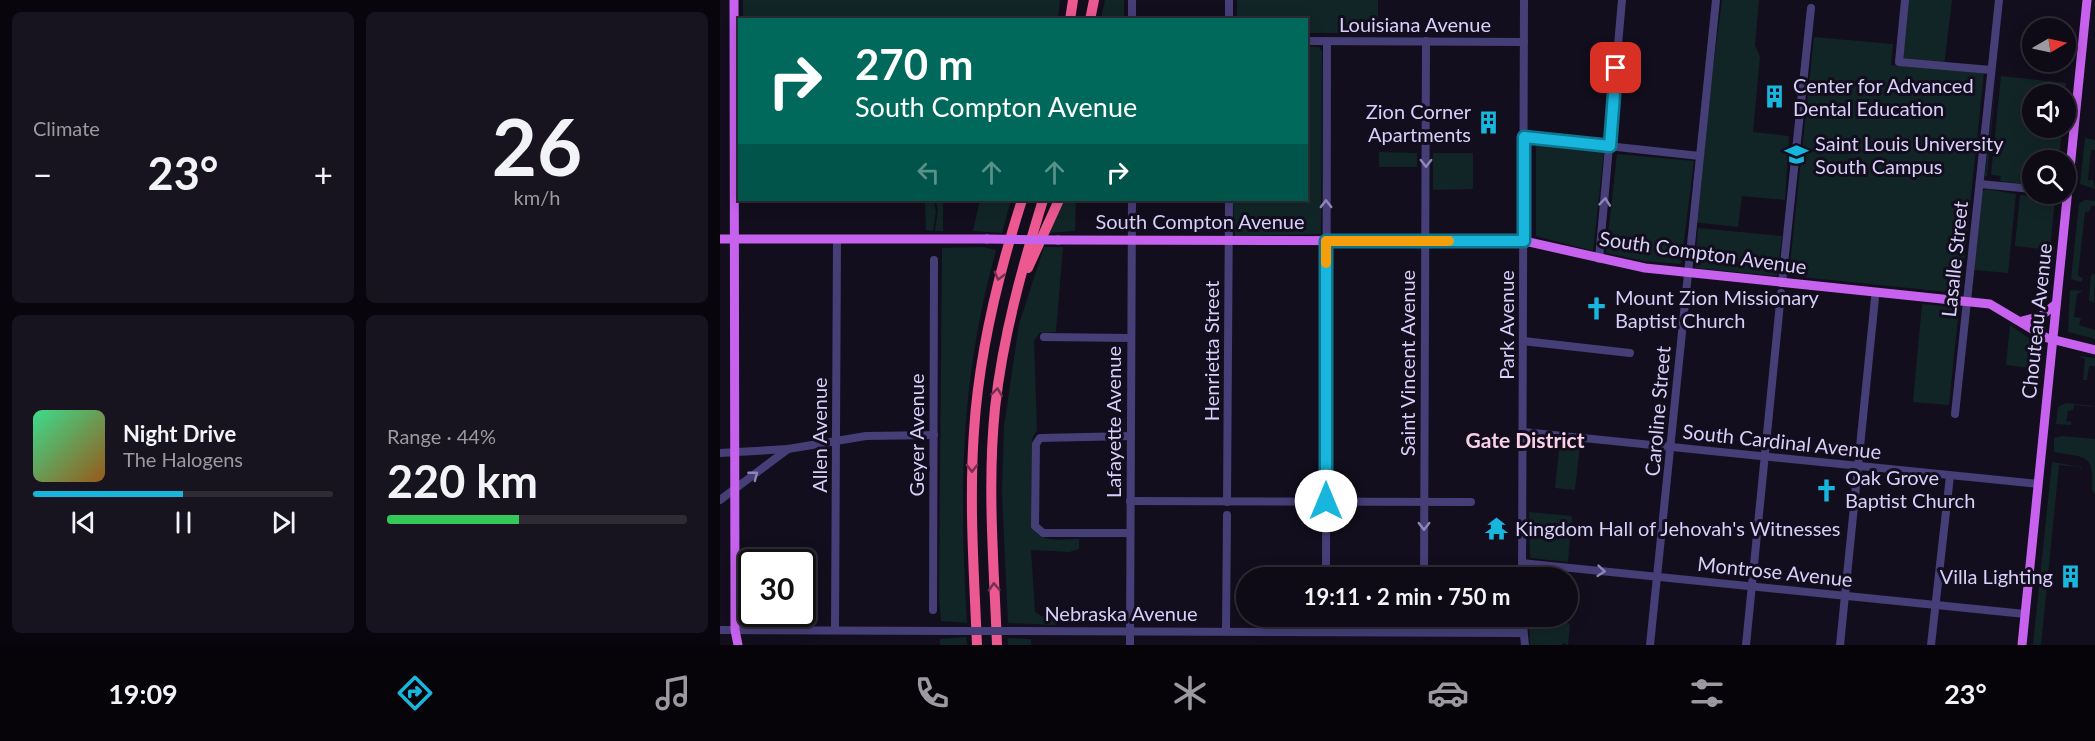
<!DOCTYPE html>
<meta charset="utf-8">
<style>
body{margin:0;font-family:Lato,sans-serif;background:#17131f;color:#f1f3f6;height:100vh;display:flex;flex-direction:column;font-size:22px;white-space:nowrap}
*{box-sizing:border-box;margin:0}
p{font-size:20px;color:#9b9aa1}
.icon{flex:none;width:33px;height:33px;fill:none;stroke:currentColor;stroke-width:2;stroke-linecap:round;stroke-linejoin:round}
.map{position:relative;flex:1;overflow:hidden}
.panel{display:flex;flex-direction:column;gap:12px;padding:12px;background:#08060c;width:720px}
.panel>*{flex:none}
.hud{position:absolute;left:18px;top:18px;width:570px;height:183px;border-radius:0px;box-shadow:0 3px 15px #0003,0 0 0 2px #2e2b35;background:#00695c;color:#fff;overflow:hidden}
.needle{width:39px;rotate:81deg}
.buttons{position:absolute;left:1302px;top:18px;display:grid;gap:12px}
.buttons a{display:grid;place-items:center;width:54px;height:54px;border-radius:50%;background:#0e0a16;box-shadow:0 3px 15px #0003,0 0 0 2px #2e2b35;font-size:30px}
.speed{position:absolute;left:18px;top:549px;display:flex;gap:12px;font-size:30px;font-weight:700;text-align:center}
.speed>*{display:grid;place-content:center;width:78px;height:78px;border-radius:50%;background:#0e0a16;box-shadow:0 3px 15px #0003,0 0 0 2px #2e2b35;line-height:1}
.speed .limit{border:3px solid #111;border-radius:9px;background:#fff;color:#111}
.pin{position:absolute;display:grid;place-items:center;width:51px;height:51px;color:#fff;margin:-26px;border-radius:12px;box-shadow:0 3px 9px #0006}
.me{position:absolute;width:66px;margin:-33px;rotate:0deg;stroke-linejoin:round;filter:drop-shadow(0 0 4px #0008)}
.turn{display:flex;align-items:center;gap:21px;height:126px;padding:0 18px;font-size:27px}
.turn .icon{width:78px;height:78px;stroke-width:2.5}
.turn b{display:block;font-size:42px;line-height:51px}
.lanes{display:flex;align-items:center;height:57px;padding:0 18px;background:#0003;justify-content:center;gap:30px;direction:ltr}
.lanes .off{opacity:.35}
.big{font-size:45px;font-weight:700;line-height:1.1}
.panel .widget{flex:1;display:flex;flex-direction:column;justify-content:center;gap:9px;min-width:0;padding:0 21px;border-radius:9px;background:#17131f}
.panel .dial{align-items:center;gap:0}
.dial b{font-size:78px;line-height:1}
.song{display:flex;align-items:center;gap:18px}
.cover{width:72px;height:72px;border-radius:9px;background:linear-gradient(135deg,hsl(150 70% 55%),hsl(30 70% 35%))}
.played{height:6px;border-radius:3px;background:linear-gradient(90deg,#18b6dd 50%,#2e2b35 50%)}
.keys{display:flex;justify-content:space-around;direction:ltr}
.heat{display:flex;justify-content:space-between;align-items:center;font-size:33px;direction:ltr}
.charge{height:9px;border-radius:4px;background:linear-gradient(90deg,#34c759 44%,#2e2b35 0)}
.panel .tiles{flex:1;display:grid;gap:12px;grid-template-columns:repeat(2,1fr)}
.trip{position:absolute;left:516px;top:567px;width:342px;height:60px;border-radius:30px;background:#0e0a16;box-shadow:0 3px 15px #0003,0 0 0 2px #2e2b35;font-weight:700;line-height:60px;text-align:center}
.dock{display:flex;height:96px;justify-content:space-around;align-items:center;background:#060409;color:#9b9aa1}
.dock .icon{width:42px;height:42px}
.dock .selected{color:#18b6dd}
.dock b{font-size:27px;color:#f1f3f6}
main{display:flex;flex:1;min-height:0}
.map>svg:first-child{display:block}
.green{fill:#122526}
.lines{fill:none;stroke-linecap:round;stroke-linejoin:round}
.minor{stroke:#463e77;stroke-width:8}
.major{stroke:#c762ee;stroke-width:9}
.highway{stroke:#ec5890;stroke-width:10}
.minor-bridge{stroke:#463e77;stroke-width:8}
.major-bridge{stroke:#c762ee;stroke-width:9}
.oneway{stroke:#8f86b8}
.oneway2{stroke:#742f51}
.route-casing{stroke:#107690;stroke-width:15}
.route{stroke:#18b6dd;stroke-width:10}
.slow{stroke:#f59e0b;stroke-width:10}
.labels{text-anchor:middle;stroke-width:6;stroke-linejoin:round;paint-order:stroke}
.street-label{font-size:20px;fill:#d8cffa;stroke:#120e1d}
.poi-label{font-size:20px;fill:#d8cffa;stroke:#120e1d;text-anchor:start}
.neighbourhood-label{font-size:21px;font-weight:bold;fill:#fad1e7;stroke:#120e1d}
</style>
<main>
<section class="panel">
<div class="tiles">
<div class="widget"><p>Climate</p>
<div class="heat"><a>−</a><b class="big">23°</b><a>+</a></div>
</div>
<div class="widget dial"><b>26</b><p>km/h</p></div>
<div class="widget">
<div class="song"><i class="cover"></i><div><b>Night Drive</b><p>The Halogens</p></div></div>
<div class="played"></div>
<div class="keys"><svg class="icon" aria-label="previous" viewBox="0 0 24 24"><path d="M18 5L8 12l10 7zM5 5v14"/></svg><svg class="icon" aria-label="pause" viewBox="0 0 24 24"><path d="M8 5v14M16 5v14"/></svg><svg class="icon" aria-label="next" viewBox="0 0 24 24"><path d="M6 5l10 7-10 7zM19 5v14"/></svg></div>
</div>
<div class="widget"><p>Range · 44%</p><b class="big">220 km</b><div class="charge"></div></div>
</div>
</section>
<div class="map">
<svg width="1375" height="645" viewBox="0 0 1375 645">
<rect width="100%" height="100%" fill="#120e1d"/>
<!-- green -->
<g class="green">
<polygon points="23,0 340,0 338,19 23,20"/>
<polygon points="385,0 404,0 404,19 381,19"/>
<polygon points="517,0 658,0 658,33 587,33 586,20 517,19"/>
<polygon points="1002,0 1039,0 1035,45 1040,57 1033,132 1069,136 1065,200 1022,196 1018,227 973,222"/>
<polygon points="1185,0 1232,0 1224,66 1179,62"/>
<polygon points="1094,37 1173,44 1171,65 1264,72 1241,291 1237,293 1072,276 1069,274"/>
<polygon points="587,46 599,47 602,51 601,234 515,236 513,200 586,200"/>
<polygon points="1281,76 1346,83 1345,94 1312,94 1312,128 1342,128 1339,160 1312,160 1312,185 1280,181 1281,176 1271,175"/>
<polygon points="1276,77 1267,176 1265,176"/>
<polygon points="1365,138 1375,140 1375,150 1371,150 1368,180 1373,180 1375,189 1360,184"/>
<polygon points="816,144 884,150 873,251 816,236"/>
<polygon points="659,152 697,153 697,167 659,167"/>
<polygon points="713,153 753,153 753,189 713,190"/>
<polygon points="897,154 974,161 961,264 924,261 886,253"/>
<polygon points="1266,189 1296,194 1288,273 1254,270 1262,192"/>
<polygon points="1300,195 1335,198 1330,250 1295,246"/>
<polygon points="260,200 291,200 282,233 253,231"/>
<polygon points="341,200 356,200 355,231 327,233"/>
<polygon points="1365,200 1375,201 1375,206 1371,206 1370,211 1365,212 1358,276 1363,278 1361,282 1351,279 1359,203"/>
<polygon points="205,201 214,202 216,211 213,231 206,230"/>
<polygon points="216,202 223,202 223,231 215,231 218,210"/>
<polygon points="978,228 1062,236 1057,276 975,268"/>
<path d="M263 247 276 250C240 381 239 490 247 623L221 621 219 599 222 248Z"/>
<path d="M324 247H343L336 332 319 333 314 341 317 430 312 439V526C318 544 344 539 359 539V549L349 552 311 550 315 612 321 616H332L336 625 288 623 282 493 284 427 299 324Z"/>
<polygon points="1375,274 1374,300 1375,303 1369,300 1371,275"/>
<polygon points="1350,290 1363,291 1357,294 1354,317 1361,318 1359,325 1375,330 1375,339 1348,332"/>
<polygon points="1202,304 1239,308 1229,405 1193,402"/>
<polygon points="1290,325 1320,346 1318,369 1286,365"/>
<polygon points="1358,356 1375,358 1375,366 1369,366 1367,380 1363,380 1365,359"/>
<polygon points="1346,403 1373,406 1375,407 1354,405 1353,410 1348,411 1346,421 1351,422 1351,425 1336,424 1338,407"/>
<path d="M1343 436 1375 439V494L1372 490C1375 452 1364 458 1334 452V438Z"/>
<polygon points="840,441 860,444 855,490 835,488"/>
<polygon points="1332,462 1361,467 1362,472 1360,467 1339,465 1321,645 1313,645"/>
<polygon points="809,512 852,516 848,562 810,558"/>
<polygon points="809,617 845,617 845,621 850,625 848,645 843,642 842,645 810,645"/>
<polygon points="246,637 247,645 220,645 220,639"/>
<polygon points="288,638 311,639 311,645 288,645"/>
</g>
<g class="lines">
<!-- minor -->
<g class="minor">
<polyline points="1185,0 1179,62 1271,70"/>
<polyline points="412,20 412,0"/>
<polyline points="509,20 509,0"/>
<polyline points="586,41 804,42"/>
<polyline points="804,137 980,156"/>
<polyline points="1260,184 1312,189"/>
<polyline points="879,259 902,0"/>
<polyline points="1062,283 1091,8"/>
<polyline points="324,337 411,338"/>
<polyline points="803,341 910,353"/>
<polyline points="1235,414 1279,0"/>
<polyline points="803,432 1318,484"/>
<polyline points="0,453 68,449 146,436 214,435"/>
<polyline points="0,500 68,449"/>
<polyline points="410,501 751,502"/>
<polyline points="507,502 509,200"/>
<polyline points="410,533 323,533 315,526 316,444 320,438 411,436"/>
<polyline points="802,563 1305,614"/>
<polyline points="606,578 607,41"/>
<polyline points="704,578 706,41"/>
<polyline points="802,578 804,0"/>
<polyline points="213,610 214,260"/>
<polyline points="606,616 606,632"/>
<polyline points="802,616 805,645"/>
<polyline points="0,630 233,631"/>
<polyline points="115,630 117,239"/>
<polyline points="300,631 802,633"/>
<polyline points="506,631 507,515"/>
<polyline points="704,632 704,616"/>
<polyline points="410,645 412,200"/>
<polyline points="930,645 996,0"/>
<polyline points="1026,645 1061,293"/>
<polyline points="1120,645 1155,298"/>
<polyline points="1211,645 1230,476"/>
</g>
<!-- major -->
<g class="major">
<polyline points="14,0 15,630 18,645"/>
<polyline points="0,239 267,239"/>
<polyline points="338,240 804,241 925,268 1270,304 1327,338 1375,350"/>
<polyline points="1302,321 1321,316 1336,304"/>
<polyline points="1302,645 1367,0"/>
</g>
<!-- highway -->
<g class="highway">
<polyline points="350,20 353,0"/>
<polyline points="370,20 374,0"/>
<polyline points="308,268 339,200"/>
<path d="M257 645C254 574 249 502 254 431 259 352 278 275 302 200"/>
<path d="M277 645C274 566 267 487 275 408 283 336 302 268 323 200"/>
</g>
<!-- minor-bridge -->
<polyline class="minor-bridge" points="233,631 300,631"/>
<!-- major-bridge -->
<polyline class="major-bridge" points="267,239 338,240"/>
</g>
<!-- one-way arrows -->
<defs><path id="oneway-chevron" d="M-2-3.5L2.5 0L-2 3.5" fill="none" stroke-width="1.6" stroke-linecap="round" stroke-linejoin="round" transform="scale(1.5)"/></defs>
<g class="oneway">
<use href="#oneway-chevron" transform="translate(706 163) rotate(90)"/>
<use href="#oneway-chevron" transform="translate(885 202) rotate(-84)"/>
<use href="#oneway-chevron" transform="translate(606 204) rotate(-90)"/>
<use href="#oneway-chevron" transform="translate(34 475) rotate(-38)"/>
<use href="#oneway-chevron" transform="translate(704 526) rotate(90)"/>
<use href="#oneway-chevron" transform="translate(881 571) rotate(5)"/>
</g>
<g class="oneway2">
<use href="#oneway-chevron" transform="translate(279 276) rotate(105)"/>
<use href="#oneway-chevron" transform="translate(277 392) rotate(-83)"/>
<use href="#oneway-chevron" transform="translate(252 468) rotate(91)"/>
<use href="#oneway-chevron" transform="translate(274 587) rotate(-93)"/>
</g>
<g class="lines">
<defs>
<polyline id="route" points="606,501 606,241 804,241 804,137 890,146 896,68"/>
</defs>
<!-- route casing -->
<use href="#route" class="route-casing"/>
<!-- route -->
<use href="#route" class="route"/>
<!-- slow -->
<polyline class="slow" points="606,263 606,241 729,241"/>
</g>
<!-- icons -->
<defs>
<symbol id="building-bare" viewBox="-9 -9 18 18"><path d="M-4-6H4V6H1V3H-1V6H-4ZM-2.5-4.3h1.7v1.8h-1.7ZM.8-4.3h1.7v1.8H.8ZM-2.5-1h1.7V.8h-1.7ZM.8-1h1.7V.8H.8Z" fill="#18b6dd" stroke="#120e1d" stroke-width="2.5" paint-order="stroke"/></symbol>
<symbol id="university-bare" viewBox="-9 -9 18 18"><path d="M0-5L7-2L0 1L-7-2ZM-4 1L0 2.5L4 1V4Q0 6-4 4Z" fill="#18b6dd" stroke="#120e1d" stroke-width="2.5" paint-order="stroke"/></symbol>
<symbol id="church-bare" viewBox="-9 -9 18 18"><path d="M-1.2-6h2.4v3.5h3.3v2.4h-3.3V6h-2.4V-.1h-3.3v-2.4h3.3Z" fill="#18b6dd" stroke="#120e1d" stroke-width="2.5" paint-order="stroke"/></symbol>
<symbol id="temple-bare" viewBox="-9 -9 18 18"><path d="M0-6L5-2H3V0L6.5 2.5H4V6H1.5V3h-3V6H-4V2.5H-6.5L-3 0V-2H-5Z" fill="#18b6dd" stroke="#120e1d" stroke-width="2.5" paint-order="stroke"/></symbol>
</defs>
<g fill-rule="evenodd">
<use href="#building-bare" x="1038" y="80" width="33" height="33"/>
<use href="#building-bare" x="752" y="106" width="33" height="33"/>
<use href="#university-bare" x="1060" y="138" width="33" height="33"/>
<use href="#church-bare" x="860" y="292" width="33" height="33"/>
<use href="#church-bare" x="1090" y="474" width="33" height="33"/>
<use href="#temple-bare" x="760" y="512" width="33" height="33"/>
<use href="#building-bare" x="1334" y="560" width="33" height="33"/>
</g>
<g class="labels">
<!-- street labels -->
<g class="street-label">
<text x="695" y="32">Louisiana Avenue</text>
<text x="480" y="229">South Compton Avenue</text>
<text transform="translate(983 253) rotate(8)" y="7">South Compton Avenue</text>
<text transform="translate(1235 259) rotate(-84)" y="7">Lasalle Street</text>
<text transform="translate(1317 321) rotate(-84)" y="7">Chouteau Avenue</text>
<text transform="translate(787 325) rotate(-90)" y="7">Park Avenue</text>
<text transform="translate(492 351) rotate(-90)" y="7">Henrietta Street</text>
<text transform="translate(688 363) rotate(-90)" y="7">Saint Vincent Avenue</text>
<text transform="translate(938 411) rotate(-85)" y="7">Caroline Street</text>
<text transform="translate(394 422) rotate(-90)" y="7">Lafayette Avenue</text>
<text transform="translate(100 435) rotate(-90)" y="7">Allen Avenue</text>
<text transform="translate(197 435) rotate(-90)" y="7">Geyer Avenue</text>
<text transform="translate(1062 442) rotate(6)" y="7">South Cardinal Avenue</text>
<text transform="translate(1055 572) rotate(6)" y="7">Montrose Avenue</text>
<text x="401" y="621">Nebraska Avenue</text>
</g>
<!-- poi labels -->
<g class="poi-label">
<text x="1073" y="93">Center for Advanced<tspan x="1073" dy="23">Dental Education</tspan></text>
<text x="751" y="119" text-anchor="end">Zion Corner<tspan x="751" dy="23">Apartments</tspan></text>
<text x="1095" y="151">Saint Louis University<tspan x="1095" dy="23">South Campus</tspan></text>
<text x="895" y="305">Mount Zion Missionary<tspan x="895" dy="23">Baptist Church</tspan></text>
<text x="1125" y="485">Oak Grove<tspan x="1125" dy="23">Baptist Church</tspan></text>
<text x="795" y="536">Kingdom Hall of Jehovah's Witnesses</text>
<text x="1333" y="584" text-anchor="end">Villa Lighting</text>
</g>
<!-- neighbourhood labels -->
<g class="neighbourhood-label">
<text x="805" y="448">Gate District</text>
</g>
</g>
</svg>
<div class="buttons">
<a><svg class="needle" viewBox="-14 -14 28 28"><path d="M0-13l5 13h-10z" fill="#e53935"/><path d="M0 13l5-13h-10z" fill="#9b9aa1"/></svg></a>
<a><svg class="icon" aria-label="sound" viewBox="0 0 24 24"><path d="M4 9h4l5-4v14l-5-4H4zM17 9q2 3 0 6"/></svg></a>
<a><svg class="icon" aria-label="search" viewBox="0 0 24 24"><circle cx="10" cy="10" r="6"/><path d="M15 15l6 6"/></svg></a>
</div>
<div class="speed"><div class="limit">30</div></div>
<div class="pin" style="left:896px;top:68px;background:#d93025"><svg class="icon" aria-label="arrive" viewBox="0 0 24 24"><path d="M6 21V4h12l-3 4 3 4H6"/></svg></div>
<svg class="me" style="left:606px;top:501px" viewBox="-20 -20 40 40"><circle r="19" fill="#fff"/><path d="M0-13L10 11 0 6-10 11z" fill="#18b6dd"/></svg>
<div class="trip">19:11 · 2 min · 750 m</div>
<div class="hud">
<div class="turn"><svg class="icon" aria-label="right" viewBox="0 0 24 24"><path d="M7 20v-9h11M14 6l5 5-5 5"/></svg><div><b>270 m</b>South Compton Avenue</div></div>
<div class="lanes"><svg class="icon off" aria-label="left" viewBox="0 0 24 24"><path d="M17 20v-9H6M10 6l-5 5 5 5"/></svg><svg class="icon off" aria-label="ahead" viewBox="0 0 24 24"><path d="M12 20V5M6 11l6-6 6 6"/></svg><svg class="icon off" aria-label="ahead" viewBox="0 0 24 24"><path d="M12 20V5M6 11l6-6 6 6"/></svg><svg class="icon" aria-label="right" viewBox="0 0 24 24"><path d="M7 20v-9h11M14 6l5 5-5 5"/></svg></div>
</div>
</div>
</main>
<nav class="dock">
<b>19:09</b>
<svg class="icon selected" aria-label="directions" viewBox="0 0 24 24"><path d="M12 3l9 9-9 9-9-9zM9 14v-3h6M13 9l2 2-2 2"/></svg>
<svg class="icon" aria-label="music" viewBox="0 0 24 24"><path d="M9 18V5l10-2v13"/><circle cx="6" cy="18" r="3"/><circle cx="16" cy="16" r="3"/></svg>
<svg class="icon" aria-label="phone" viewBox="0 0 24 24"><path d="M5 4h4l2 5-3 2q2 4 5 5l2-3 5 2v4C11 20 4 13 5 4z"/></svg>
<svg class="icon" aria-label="climate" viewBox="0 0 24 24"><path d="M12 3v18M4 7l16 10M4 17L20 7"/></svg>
<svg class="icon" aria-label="car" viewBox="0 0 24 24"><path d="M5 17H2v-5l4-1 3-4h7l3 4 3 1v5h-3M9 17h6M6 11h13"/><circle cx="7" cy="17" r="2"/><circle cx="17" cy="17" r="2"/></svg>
<svg class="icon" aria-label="filters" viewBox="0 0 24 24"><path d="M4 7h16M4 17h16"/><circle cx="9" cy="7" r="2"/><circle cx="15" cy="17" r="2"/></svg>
<b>23°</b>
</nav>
